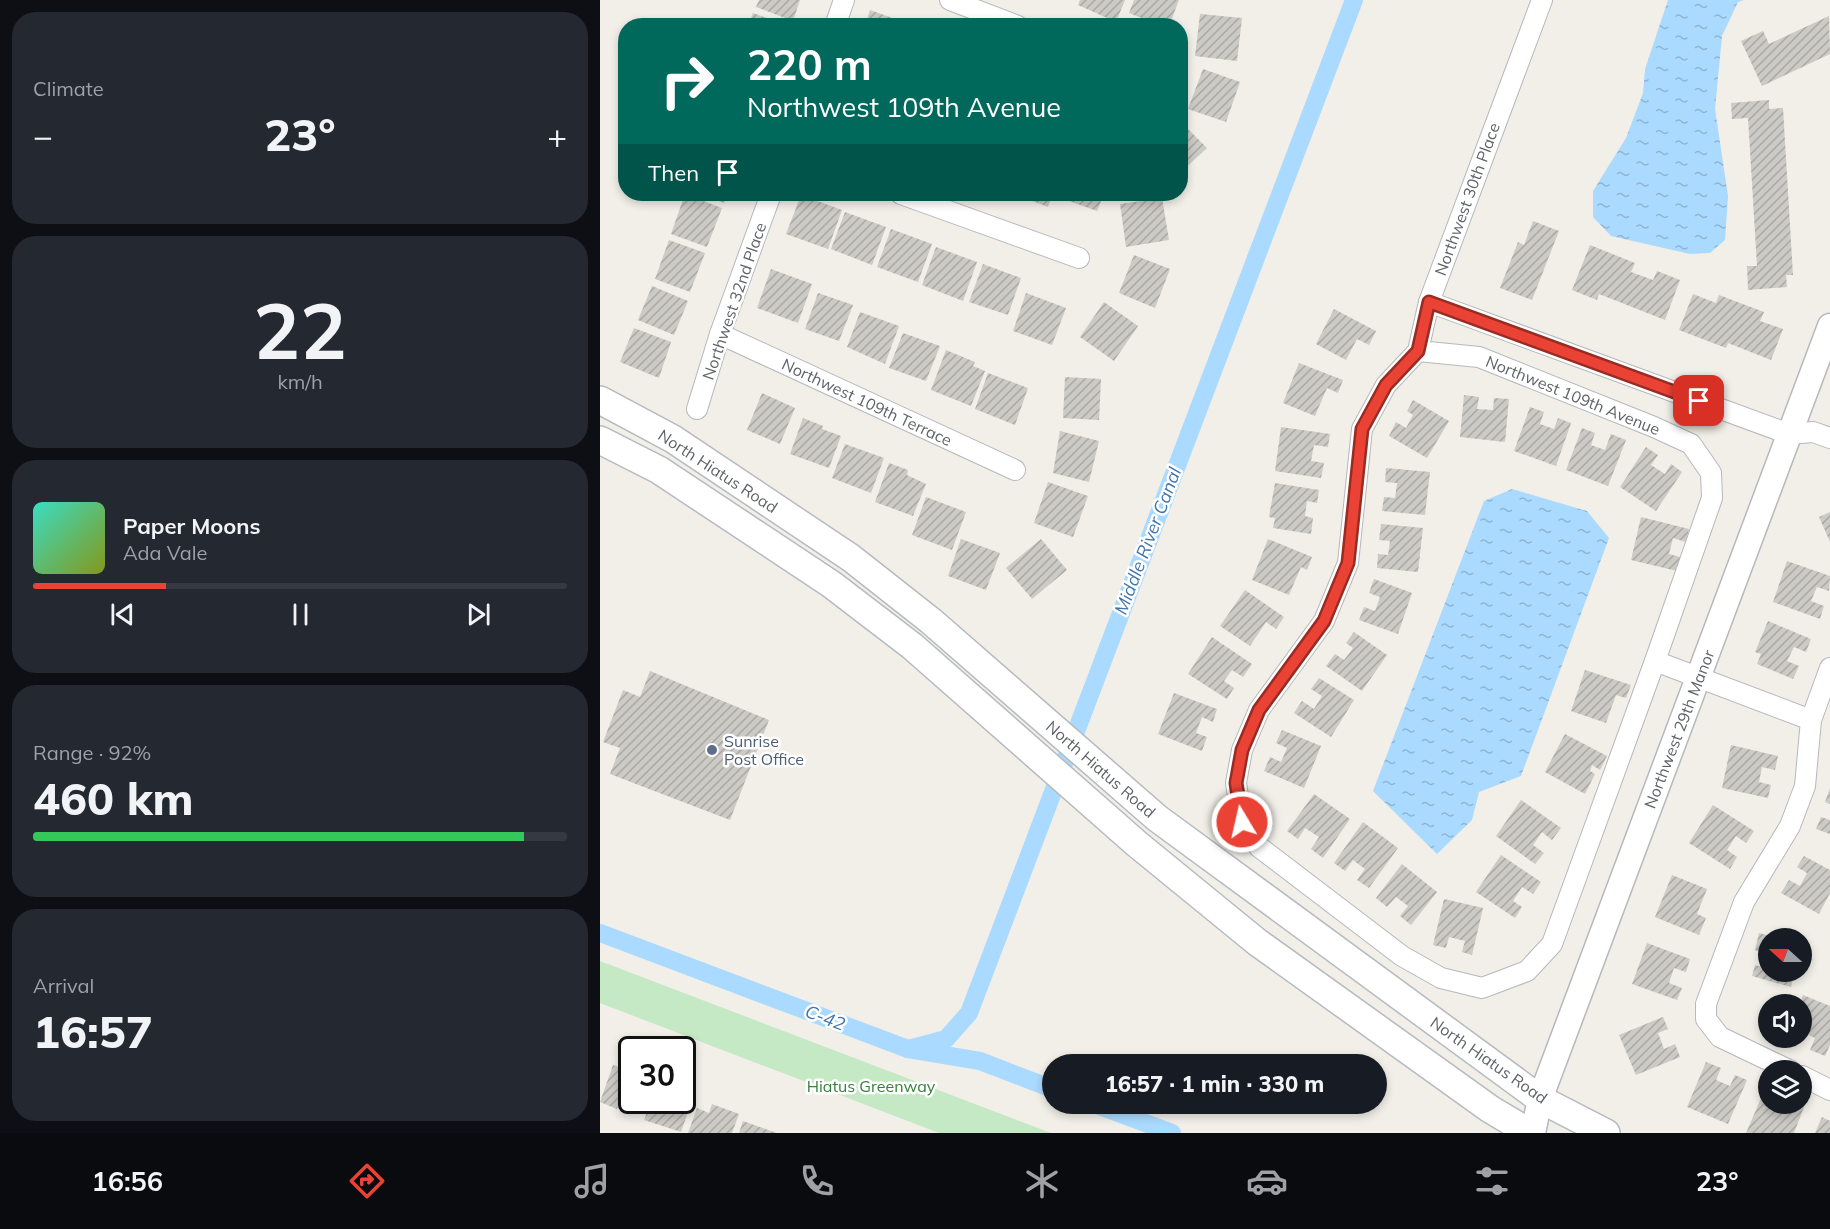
<!DOCTYPE html>
<meta charset="utf-8">
<style>
body{margin:0;font-family:Mulish,sans-serif;background:#242831;color:#f1f3f6;height:100vh;display:flex;flex-direction:column;font-size:22px;white-space:nowrap}
*{box-sizing:border-box;margin:0}
p{font-size:20px;color:#9ea1a6}
.icon{flex:none;width:33px;height:33px;fill:none;stroke:currentColor;stroke-width:2;stroke-linecap:round;stroke-linejoin:round}
.map{position:relative;flex:1;overflow:hidden}
.drawer{display:flex;flex-direction:column;gap:12px;padding:12px;background:#0d0f14;width:600px}
.drawer>*{flex:none}
.banner{position:absolute;left:18px;top:18px;width:570px;height:183px;border-radius:24px;box-shadow:0 3px 9px #0003;background:#00695c;color:#fff;overflow:hidden}
.needle{width:39px;rotate:291deg}
.fabs{position:absolute;left:1158px;top:928px;display:grid;gap:12px}
.fabs a{display:grid;place-items:center;width:54px;height:54px;border-radius:50%;background:#171b24;box-shadow:0 3px 9px #0003;font-size:30px}
.speed{position:absolute;left:18px;top:1036px;display:flex;gap:12px;font-size:30px;font-weight:700;text-align:center}
.speed>*{display:grid;place-content:center;width:78px;height:78px;border-radius:50%;background:#171b24;box-shadow:0 3px 9px #0003;line-height:1}
.speed .limit{border:3px solid #111;border-radius:9px;background:#fff;color:#111}
.pin{position:absolute;display:grid;place-items:center;width:51px;height:51px;color:#fff;margin:-26px;border-radius:12px;box-shadow:0 3px 9px #0006}
.me{position:absolute;width:66px;margin:-33px;rotate:351deg;stroke-linejoin:round;filter:drop-shadow(0 0 4px #0008)}
.turn{display:flex;align-items:center;gap:21px;height:126px;padding:0 30px;font-size:27px}
.turn .icon{width:78px;height:78px;stroke-width:2.5}
.turn b{display:block;font-size:42px;line-height:51px}
.then{display:flex;align-items:center;height:57px;padding:0 30px;background:#0003;gap:12px;font-size:22px}
.big{font-size:45px;font-weight:800;line-height:1.1}
.drawer .widget{flex:1;display:flex;flex-direction:column;justify-content:center;gap:9px;min-width:0;padding:0 21px;border-radius:24px;background:#242831}
.drawer .dial{align-items:center;gap:0}
.dial b{font-size:78px;line-height:1}
.song{display:flex;align-items:center;gap:18px}
.cover{width:72px;height:72px;border-radius:9px;background:linear-gradient(135deg,hsl(170 70% 55%),hsl(70 70% 35%))}
.played{height:6px;border-radius:3px;background:linear-gradient(90deg,#ea4335 25%,#363941 25%)}
.keys{display:flex;justify-content:space-around;direction:ltr}
.heat{display:flex;justify-content:space-between;align-items:center;font-size:33px;direction:ltr}
.charge{height:9px;border-radius:4px;background:linear-gradient(90deg,#34c759 92%,#363941 0)}
.trip{position:absolute;left:442px;top:1054px;width:345px;height:60px;border-radius:30px;background:#171b24;box-shadow:0 3px 9px #0003;font-weight:800;line-height:60px;text-align:center}
.dock{display:flex;height:96px;justify-content:space-around;align-items:center;background:#090b0e;color:#9ea1a6}
.dock .icon{width:42px;height:42px}
.dock .current{color:#ea4335}
.dock b{font-size:27px;color:#f1f3f6}
main{display:flex;flex:1;min-height:0}
.map>svg:first-child{display:block}
.park{fill:#c5e8c5}
.water{fill:url(#water-ripples)}
.lines{fill:none;stroke-linecap:round;stroke-linejoin:round}
.canal{stroke:#aadaff;stroke-width:18}
.building{fill:url(#building-hatch)}
.minor-casing{stroke:#b5b8bc;stroke-width:22}
.tertiary-casing{stroke:#b5b8bc;stroke-width:27}
.secondary-casing{stroke:#b6babf;stroke-width:30}
.minor{stroke:#fff;stroke-width:20}
.tertiary{stroke:#fff;stroke-width:24}
.secondary{stroke:#fff;stroke-width:27}
.route-casing{stroke:#982c22;stroke-width:15}
.route{stroke:#ea4335;stroke-width:10}
.service-dot{fill:#5c6f8a;stroke:#fff;stroke-width:2}
.labels{text-anchor:middle;stroke-width:5;stroke-linejoin:round;paint-order:stroke}
.street-label{font-size:16px;fill:#5f6368;stroke:#fff}
.service-label{font-size:16px;fill:#4e5e75;stroke:#fff;text-anchor:start}
.park-label{font-size:16px;fill:#348238;stroke:#fff}
.water-label{font-size:18px;font-style:italic;fill:#4174aa;stroke:#fff}
</style>
<main>
<section class="drawer">
<div class="widget"><p>Climate</p>
<div class="heat"><a>−</a><b class="big">23°</b><a>+</a></div>
</div>
<div class="widget dial"><b>22</b><p>km/h</p></div>
<div class="widget">
<div class="song"><i class="cover"></i><div><b>Paper Moons</b><p>Ada Vale</p></div></div>
<div class="played"></div>
<div class="keys"><svg class="icon" aria-label="previous" viewBox="0 0 24 24"><path d="M18 5L8 12l10 7zM5 5v14"/></svg><svg class="icon" aria-label="pause" viewBox="0 0 24 24"><path d="M8 5v14M16 5v14"/></svg><svg class="icon" aria-label="next" viewBox="0 0 24 24"><path d="M6 5l10 7-10 7zM19 5v14"/></svg></div>
</div>
<div class="widget"><p>Range · 92%</p><b class="big">460 km</b><div class="charge"></div></div>
<div class="widget"><p>Arrival</p><b class="big">16:57</b></div>
</section>
<div class="map">
<svg width="1230" height="1133" viewBox="0 0 1230 1133">
<defs>
<pattern id="water-ripples" width="26" height="14" patternUnits="userSpaceOnUse" patternTransform="scale(1.5)"><rect width="26" height="14" fill="#aadaff"/><path d="M2 4q2-2 4 0t4 0M15 11q2-2 4 0t4 0" fill="none" stroke="#8eb4d2"/></pattern>
<pattern id="building-hatch" width="6" height="6" patternUnits="userSpaceOnUse" patternTransform="scale(1.5)"><rect width="6" height="6" fill="#cccac5"/><path d="M-1 1l2-2M0 6l6-6M5 7l2-2" fill="none" stroke="#a9a8a4"/></pattern>
</defs>
<rect width="100%" height="100%" fill="#f1efe8"/>
<!-- park -->
<polygon class="park" points="0,961 451,1133 339,1133 0,1003"/>
<!-- water -->
<g class="water">
<polygon points="1068,0 1144,0 1138,2 1122,36 1115,109 1128,196 1125,240 1110,253 1090,254 1011,236 993,217 993,191 1026,138 1043,93 1045,69"/>
<polygon points="912,489 987,511 1009,538 921,776 879,792 872,820 837,854 773,791 884,501"/>
</g>
<g class="lines">
<!-- canal -->
<g class="canal">
<polyline points="0,933 308,1049 380,1061 453,1089"/>
<polyline points="308,1049 346,1039 369,1013 754,0"/>
<polyline points="494,1104 572,1133"/>
</g>
</g>
<!-- building -->
<g class="building">
<polygon points="159,0 200,0 193,21 156,7"/>
<polygon points="480,0 525,0 516,22 478,5"/>
<polygon points="534,0 579,0 569,26 562,26 529,13"/>
<polygon points="270,10 312,25 312,26 265,26"/>
<polygon points="153,13 187,25 187,26 148,26"/>
<polygon points="600,14 642,18 637,61 595,56"/>
<polygon points="1229,16 1230,54 1162,86 1141,41 1163,31 1169,44"/>
<polygon points="603,69 640,82 626,122 588,109"/>
<polygon points="1169,100 1169,109 1183,108 1193,275 1186,275 1187,287 1148,290 1147,266 1157,266 1148,118 1132,119 1131,103"/>
<polygon points="580,121 607,148 580,173"/>
<polygon points="85,194 122,208 107,247 71,234"/>
<polygon points="101,194 128,194 124,203"/>
<polygon points="414,194 453,194 448,207"/>
<polygon points="460,194 504,194 497,211 458,197"/>
<polygon points="201,195 242,210 228,249 186,234"/>
<polygon points="562,198 569,240 526,247 520,204"/>
<polygon points="245,212 286,227 272,265 231,249"/>
<polygon points="933,221 959,231 932,300 900,288 918,242 924,245"/>
<polygon points="291,229 332,244 318,282 277,267"/>
<polygon points="69,240 105,253 90,292 55,279"/>
<polygon points="990,245 1035,263 1031,272 1053,280 1057,271 1080,280 1065,320 999,294 997,300 972,290"/>
<polygon points="336,247 377,262 363,301 322,285"/>
<polygon points="534,255 570,269 555,308 519,293"/>
<polygon points="383,264 421,278 408,315 369,302"/>
<polygon points="171,269 212,284 198,323 157,308"/>
<polygon points="52,286 88,301 74,335 38,320"/>
<polygon points="218,293 253,305 239,341 205,329"/>
<polygon points="426,293 466,308 452,345 413,331"/>
<polygon points="1093,294 1116,303 1119,295 1164,312 1160,321 1183,329 1171,360 1128,343 1126,348 1079,330"/>
<polygon points="504,302 538,326 514,361 480,337"/>
<polygon points="734,309 776,331 769,345 757,339 746,360 716,344"/>
<polygon points="260,312 299,326 285,364 247,347"/>
<polygon points="34,328 71,342 59,378 20,362"/>
<polygon points="303,333 340,346 326,381 289,368"/>
<polygon points="346,350 375,362 373,366 385,371 371,406 331,390"/>
<polygon points="699,363 743,380 738,393 727,388 715,416 683,403"/>
<polygon points="388,373 428,388 415,425 375,409"/>
<polygon points="465,377 501,379 499,420 463,418"/>
<polygon points="162,393 195,408 180,444 147,430"/>
<polygon points="864,395 879,397 877,409 893,410 894,398 909,399 905,442 860,437"/>
<polygon points="813,400 849,421 827,458 789,436 796,422 806,428 813,415 807,411"/>
<polygon points="930,407 944,412 940,424 954,429 958,418 971,423 956,466 914,451"/>
<polygon points="203,418 223,426 222,429 241,436 229,468 190,454"/>
<polygon points="681,427 730,434 728,447 714,445 711,461 724,463 721,478 675,471"/>
<polygon points="982,428 995,433 991,445 1005,450 1011,434 1026,440 1008,486 966,470"/>
<polygon points="460,431 499,441 489,482 453,473"/>
<polygon points="245,444 284,458 271,493 232,478"/>
<polygon points="1046,447 1058,455 1051,465 1065,474 1071,464 1082,472 1056,511 1020,487"/>
<polygon points="289,463 308,470 307,475 326,484 313,516 275,502"/>
<polygon points="786,468 830,472 825,515 782,511 784,497 795,498 797,483 785,482"/>
<polygon points="448,482 488,496 473,537 434,523"/>
<polygon points="675,483 719,490 717,503 707,501 705,516 713,518 711,534 673,528 675,518 669,517"/>
<polygon points="326,497 366,512 352,550 312,535"/>
<polygon points="1230,512 1230,542 1219,517"/>
<polygon points="1041,517 1089,529 1086,542 1073,538 1069,554 1080,557 1077,571 1031,560"/>
<polygon points="781,524 823,528 818,572 777,568 778,554 788,555 790,541 779,540"/>
<polygon points="361,539 400,553 386,590 348,576"/>
<polygon points="441,539 467,570 432,599 406,568"/>
<polygon points="668,539 712,557 707,570 701,567 689,595 652,580"/>
<polygon points="1187,561 1230,576 1229,591 1217,587 1211,601 1224,606 1220,619 1173,602"/>
<polygon points="774,579 812,593 798,634 759,620 764,607 775,611 780,597 769,593"/>
<polygon points="645,590 684,617 676,629 666,622 650,646 620,626"/>
<polygon points="1168,621 1211,639 1206,652 1194,647 1187,661 1199,666 1193,679 1157,664 1161,654 1155,652"/>
<polygon points="754,632 787,655 762,691 726,666 735,654 744,660 753,648 746,643"/>
<polygon points="612,637 652,664 643,677 632,670 624,681 634,688 627,699 588,674"/>
<polygon points="985,670 1031,685 1026,698 1016,695 1006,723 971,711"/>
<polygon points="50,671 169,720 130,820 10,774 20,748 3,742 23,690 40,697"/>
<polygon points="719,678 754,700 731,737 694,713 702,701 714,709 722,696 711,689"/>
<polygon points="574,693 617,709 613,722 602,717 596,733 607,737 602,751 558,734"/>
<polygon points="682,730 721,746 704,788 664,771 670,757 681,762 687,748 676,743"/>
<polygon points="965,734 1007,756 1000,770 992,765 990,771 995,774 985,794 945,772"/>
<polygon points="1131,745 1178,756 1175,770 1162,767 1159,782 1171,785 1168,798 1122,788"/>
<polygon points="1230,788 1230,804 1225,802"/>
<polygon points="714,794 750,819 723,858 711,849 719,837 705,828 698,839 687,831"/>
<polygon points="921,800 961,828 952,840 942,832 933,845 944,853 935,864 896,836"/>
<polygon points="1113,805 1154,831 1146,843 1136,836 1127,850 1137,857 1130,869 1089,843"/>
<polygon points="1221,817 1230,820 1230,834 1216,829"/>
<polygon points="763,822 798,848 769,888 757,880 765,869 753,860 745,871 734,863"/>
<polygon points="901,855 941,882 933,894 922,887 913,901 922,907 915,918 876,892"/>
<polygon points="1204,856 1230,870 1230,893 1219,914 1181,893 1189,880 1200,886 1207,873 1197,867"/>
<polygon points="802,864 837,892 811,925 800,916 808,906 796,897 787,907 776,898"/>
<polygon points="1072,875 1107,889 1097,914 1106,918 1099,935 1055,917"/>
<polygon points="844,899 883,908 872,955 862,952 865,941 849,937 846,948 833,945"/>
<polygon points="1159,933 1177,938 1168,939 1168,954 1155,950"/>
<polygon points="1047,943 1090,959 1086,972 1074,968 1069,983 1082,988 1077,1000 1032,984"/>
<polygon points="1168,956 1168,972 1195,972 1191,987 1152,976 1155,965 1165,968"/>
<polygon points="1203,995 1230,1006 1230,1045 1225,1056 1210,1050 1215,1038 1202,1032 1202,1005 1199,1005"/>
<polygon points="1063,1017 1068,1029 1058,1033 1064,1049 1075,1044 1080,1057 1036,1075 1019,1035"/>
<polygon points="1184,1038 1200,1038 1197,1044"/>
<polygon points="1106,1062 1121,1068 1116,1080 1130,1086 1135,1075 1147,1080 1128,1124 1087,1107"/>
<polygon points="13,1065 32,1071 32,1101 41,1101 40,1105 21,1098 17,1109 0,1102"/>
<polygon points="82,1087 95,1092 81,1132 44,1120 51,1101 82,1101"/>
<polygon points="1165,1089 1168,1090 1168,1104 1178,1104 1177,1107 1189,1111 1192,1104 1204,1107 1194,1133 1146,1133"/>
<polygon points="112,1104 139,1114 132,1133 88,1133 97,1108 109,1113"/>
<polygon points="1222,1117 1230,1121 1230,1133 1215,1133"/>
<polygon points="143,1121 177,1133 139,1133"/>
</g>
<g class="lines">
<defs>
<g id="minor">
<polyline points="350,0 418,26"/>
<polyline points="235,26 244,0"/>
<polyline points="301,194 479,258"/>
<polyline points="829,302 1189,434 1213,432 1230,438"/>
<polyline points="120,334 415,470"/>
<polyline points="818,351 879,357 1054,427 1091,444 1111,473 1112,498 1055,661 952,944 927,971 882,988 841,978 802,956 659,847 642,822 636,783 642,750 659,710 724,621 748,563 762,429 786,385 818,351 829,302 942,0"/>
<polyline points="97,409 120,334 171,194"/>
<polyline points="1055,661 1211,720"/>
<polyline points="1191,1071 1120,1037 1106,1019 1106,1004 1144,902 1190,826 1205,786 1211,720 1230,668"/>
<polyline points="1202,1076 1230,1090"/>
</g>
<polyline id="tertiary" points="933,1133 940,1099 1230,326"/>
<g id="secondary">
<polyline points="0,400 73,439 251,558 331,621 557,818 940,1099 1006,1133"/>
<polyline points="0,440 59,470 231,584 312,646 537,844 657,942 890,1109 930,1133"/>
</g>
</defs>
<!-- minor casing -->
<use href="#minor" class="minor-casing"/>
<!-- tertiary casing -->
<use href="#tertiary" class="tertiary-casing"/>
<!-- secondary casing -->
<use href="#secondary" class="secondary-casing"/>
<!-- minor -->
<use href="#minor" class="minor"/>
<!-- tertiary -->
<use href="#tertiary" class="tertiary"/>
<!-- secondary -->
<use href="#secondary" class="secondary"/>
</g>
<g class="lines">
<defs>
<polyline id="route" points="642,822 636,783 642,750 659,710 724,621 748,563 762,429 786,385 818,351 829,302 1099,401"/>
</defs>
<!-- route casing -->
<use href="#route" class="route-casing"/>
<!-- route -->
<use href="#route" class="route"/>
</g>
<!-- markers -->
<circle class="service-dot" cx="112" cy="750" r="6"/>
<g class="labels">
<!-- street labels -->
<g class="street-label">
<text transform="translate(867 199) rotate(-70)" y="6">Northwest 30th Place</text>
<text transform="translate(134 301) rotate(-71)" y="6">Northwest 32nd Place</text>
<text transform="translate(973 395) rotate(22)" y="6">Northwest 109th Avenue</text>
<text transform="translate(267 402) rotate(25)" y="6">Northwest 109th Terrace</text>
<text transform="translate(118 471) rotate(33)" y="6">North Hiatus Road</text>
<text transform="translate(1079 729) rotate(-69)" y="6">Northwest 29th Manor</text>
<text transform="translate(501 769) rotate(41)" y="6">North Hiatus Road</text>
<text transform="translate(889 1060) rotate(35)" y="6">North Hiatus Road</text>
</g>
<!-- service labels -->
<g class="service-label">
<text x="124" y="747">Sunrise<tspan x="124" dy="18">Post Office</tspan></text>
</g>
<!-- park labels -->
<g class="park-label">
<text x="271" y="1092">Hiatus Greenway</text>
</g>
<!-- water labels -->
<g class="water-label">
<text transform="translate(548 541) rotate(-69)" y="6">Middle River Canal</text>
<text transform="translate(225 1018) rotate(21)" y="6">C-42</text>
</g>
</g>
</svg>
<div class="fabs">
<a><svg class="needle" viewBox="-14 -14 28 28"><path d="M0-13l5 13h-10z" fill="#e53935"/><path d="M0 13l5-13h-10z" fill="#9ea1a6"/></svg></a>
<a><svg class="icon" aria-label="sound" viewBox="0 0 24 24"><path d="M4 9h4l5-4v14l-5-4H4zM17 9q2 3 0 6"/></svg></a>
<a><svg class="icon" aria-label="layers" viewBox="0 0 24 24"><path d="M12 4l9 5-9 5-9-5zM3 14l9 5 9-5"/></svg></a>
</div>
<div class="speed"><div class="limit">30</div></div>
<div class="pin" style="left:1099px;top:401px;background:#d93025"><svg class="icon" aria-label="arrive" viewBox="0 0 24 24"><path d="M6 21V4h12l-3 4 3 4H6"/></svg></div>
<svg class="me" style="left:642px;top:822px" viewBox="-20 -20 40 40"><circle r="17" fill="#ea4335" stroke="#fff" stroke-width="3"/><path d="M0-11L8 9 0 5-8 9z" fill="#fff"/></svg>
<div class="trip">16:57 · 1 min · 330 m</div>
<div class="banner">
<div class="turn"><svg class="icon" aria-label="right" viewBox="0 0 24 24"><path d="M7 20v-9h11M14 6l5 5-5 5"/></svg><div><b>220 m</b>Northwest 109th Avenue</div></div>
<div class="then">Then<svg class="icon" aria-label="arrive" viewBox="0 0 24 24"><path d="M6 21V4h12l-3 4 3 4H6"/></svg></div>
</div>
</div>
</main>
<nav class="dock">
<b>16:56</b>
<svg class="icon current" aria-label="directions" viewBox="0 0 24 24"><path d="M12 3l9 9-9 9-9-9zM9 14v-3h6M13 9l2 2-2 2"/></svg>
<svg class="icon" aria-label="music" viewBox="0 0 24 24"><path d="M9 18V5l10-2v13"/><circle cx="6" cy="18" r="3"/><circle cx="16" cy="16" r="3"/></svg>
<svg class="icon" aria-label="phone" viewBox="0 0 24 24"><path d="M5 4h4l2 5-3 2q2 4 5 5l2-3 5 2v4C11 20 4 13 5 4z"/></svg>
<svg class="icon" aria-label="climate" viewBox="0 0 24 24"><path d="M12 3v18M4 7l16 10M4 17L20 7"/></svg>
<svg class="icon" aria-label="car" viewBox="0 0 24 24"><path d="M5 17H2v-5l4-1 3-4h7l3 4 3 1v5h-3M9 17h6M6 11h13"/><circle cx="7" cy="17" r="2"/><circle cx="17" cy="17" r="2"/></svg>
<svg class="icon" aria-label="filters" viewBox="0 0 24 24"><path d="M4 7h16M4 17h16"/><circle cx="9" cy="7" r="2"/><circle cx="15" cy="17" r="2"/></svg>
<b>23°</b>
</nav>
